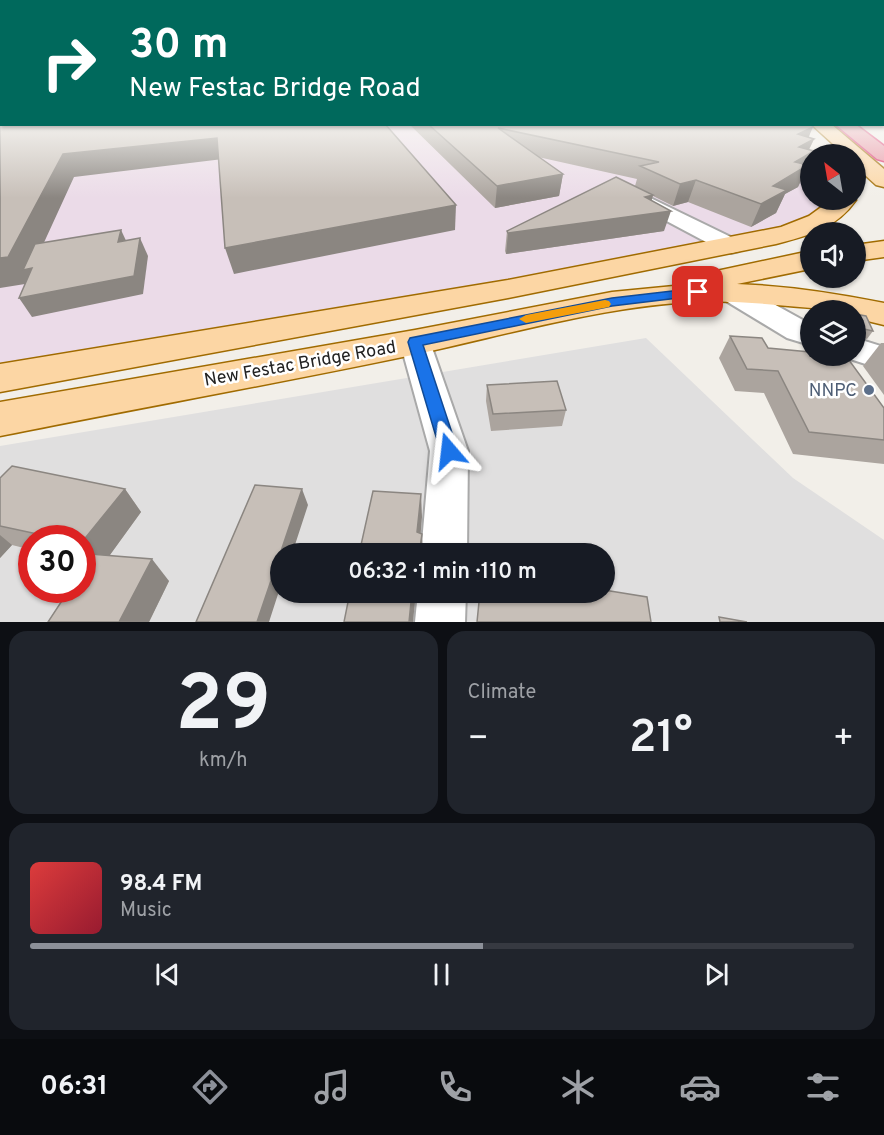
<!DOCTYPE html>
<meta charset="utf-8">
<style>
body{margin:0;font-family:Overpass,sans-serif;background:#20242c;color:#f1f3f6;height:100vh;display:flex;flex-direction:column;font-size:22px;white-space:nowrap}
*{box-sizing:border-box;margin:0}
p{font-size:20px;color:#9ea1a6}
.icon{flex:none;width:33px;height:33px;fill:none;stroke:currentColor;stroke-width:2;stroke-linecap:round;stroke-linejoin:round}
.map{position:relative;height:622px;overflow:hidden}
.details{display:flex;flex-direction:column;gap:9px;padding:9px;background:#0d0f14;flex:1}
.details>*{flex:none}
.hud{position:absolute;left:0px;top:0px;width:885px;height:126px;box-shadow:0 2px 4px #0004;background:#00695c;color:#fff;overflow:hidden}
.needle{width:39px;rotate:329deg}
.buttons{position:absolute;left:800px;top:144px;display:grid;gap:12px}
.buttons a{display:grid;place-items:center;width:66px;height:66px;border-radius:50%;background:#171b24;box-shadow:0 2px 4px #0004;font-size:30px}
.speed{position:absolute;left:18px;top:525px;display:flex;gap:12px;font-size:30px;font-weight:700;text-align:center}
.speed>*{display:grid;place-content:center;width:78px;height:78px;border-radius:50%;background:#171b24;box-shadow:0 2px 4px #0004;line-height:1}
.speed .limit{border:9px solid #d22;background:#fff;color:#111}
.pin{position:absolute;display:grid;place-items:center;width:51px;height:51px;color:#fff;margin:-26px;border-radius:12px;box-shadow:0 3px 9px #0006}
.me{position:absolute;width:66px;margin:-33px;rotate:343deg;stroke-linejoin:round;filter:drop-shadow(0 0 4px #0008)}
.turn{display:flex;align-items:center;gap:21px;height:126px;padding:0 30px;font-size:27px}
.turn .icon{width:78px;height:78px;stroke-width:2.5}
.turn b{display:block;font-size:42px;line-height:51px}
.big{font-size:45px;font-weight:600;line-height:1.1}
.details .card{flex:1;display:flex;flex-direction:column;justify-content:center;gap:9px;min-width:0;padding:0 21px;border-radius:18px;background:#20242c}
.details .dial{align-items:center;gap:0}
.dial b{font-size:78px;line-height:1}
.song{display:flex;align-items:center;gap:18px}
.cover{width:72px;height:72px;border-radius:9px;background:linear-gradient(135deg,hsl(0 70% 55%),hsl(350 70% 35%))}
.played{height:6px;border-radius:3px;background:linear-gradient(90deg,#8c9099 55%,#363941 55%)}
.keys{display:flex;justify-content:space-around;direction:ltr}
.heat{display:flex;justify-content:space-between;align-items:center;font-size:33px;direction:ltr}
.details .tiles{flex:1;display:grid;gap:9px;grid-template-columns:1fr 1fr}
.card:last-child{grid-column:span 2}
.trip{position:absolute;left:270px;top:543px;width:345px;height:60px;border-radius:30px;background:#171b24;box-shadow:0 2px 4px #0004;font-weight:600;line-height:60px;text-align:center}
.dock{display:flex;height:96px;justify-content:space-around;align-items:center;background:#090b0e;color:#9ea1a6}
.dock .icon{width:42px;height:42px}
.dock .active{color:#8c9099}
.dock b{font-size:27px;color:#f1f3f6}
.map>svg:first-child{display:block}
.residential{fill:#e0dfdf;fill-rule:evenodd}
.industrial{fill:#ebdbe8}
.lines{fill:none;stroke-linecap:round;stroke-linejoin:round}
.minor-casing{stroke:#a9a9a9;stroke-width:4}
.major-casing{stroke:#a06b00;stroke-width:3}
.highway-casing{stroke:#dc2a67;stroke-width:3}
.minor{fill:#fff;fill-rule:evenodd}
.major{fill:#fcd6a4;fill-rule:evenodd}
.highway{fill:#e892a2;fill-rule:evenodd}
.wall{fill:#aba49e}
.shaded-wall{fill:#8b8681}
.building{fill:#c7bfb8;stroke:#8b8681;stroke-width:1.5}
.route{fill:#1a73e8;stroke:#114b97;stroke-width:1.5}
.slow{fill:#f59e0b}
.service-dot{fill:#5c6f8a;stroke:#fff;stroke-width:2}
.labels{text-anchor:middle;stroke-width:5;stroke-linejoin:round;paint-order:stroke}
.street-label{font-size:18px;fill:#222;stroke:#fff}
.service-label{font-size:18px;fill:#4e5e75;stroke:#fff;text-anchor:end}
</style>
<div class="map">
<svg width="884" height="622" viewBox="0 0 884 622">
<rect width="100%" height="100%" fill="#f2efe9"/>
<!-- residential -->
<path class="residential" d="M646 338 793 478 884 540V622H0V446ZM32 538H82V590H32ZM280 554H604V592H280Z"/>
<!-- industrial -->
<polygon class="industrial" points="0,111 2,124 775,125 810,159 810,200 829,200 822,214 788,235 693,262 0,372"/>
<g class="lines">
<defs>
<g id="minor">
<polygon points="636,191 739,241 743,246 739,251 731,253 723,251 629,201 626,197 629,193"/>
<polygon points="731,284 741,286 810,324 810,345 787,338 721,298 717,292 721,286"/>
<polygon points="415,332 426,335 430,342 468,451 467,554 421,554 430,451 400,342 404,335"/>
<polygon points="855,338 884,347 884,370 844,357 855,356"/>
<polygon points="418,592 466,592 465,622 415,622"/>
</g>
<g id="major">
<polygon points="811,124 831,124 884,169 884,187 876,185 855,166 855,154 844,154"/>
<path d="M855 199 856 200C836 229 807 236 776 244L508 298 0 392V364L508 280 781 227 809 216 831 200Z"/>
<polygon points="884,241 884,257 855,261 855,245"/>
<path d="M810 251V269L737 284C788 286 835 293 884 303V325L855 318V310C802 310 750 299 697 302 607 305 506 335 417 354 279 383 139 408 0 436V402L415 330 612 292 705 283 703 279 707 273Z"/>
</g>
<polygon id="highway" points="835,124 855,124 884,146 884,161 877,159"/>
</defs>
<!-- minor casing -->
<use href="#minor" class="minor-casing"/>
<!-- major casing -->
<use href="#major" class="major-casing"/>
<!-- highway casing -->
<use href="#highway" class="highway-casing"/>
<!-- minor -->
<use href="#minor" class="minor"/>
<!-- major -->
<use href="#major" class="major"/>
<!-- highway -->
<use href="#highway" class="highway"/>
</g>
<!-- wall -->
<g class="wall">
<polygon points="409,124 811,124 809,137 814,139 809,150 814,151 812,154 810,154 810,159 798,187 785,194 776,213 751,227 688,202 673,206 653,196 651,201 664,231 506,254 505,251 507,231 635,186 637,179 538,157 563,174 559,196 495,208"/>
<polygon points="855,314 873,331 867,339 859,337 859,342 855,347"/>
<polygon points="730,336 768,348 884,408 884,464 793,454 764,393 735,391 719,358"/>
<polygon points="881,343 884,343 884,395 863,366"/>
<polygon points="487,385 566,410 562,426 491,431 486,401"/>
<polygon points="0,478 125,489 141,512 109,556 169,581 149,622 48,622 86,562 82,561 82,538 32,538 32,550 12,545 0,558"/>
</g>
<!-- shaded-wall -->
<g class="shaded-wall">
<polygon points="813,127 806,143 814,139 806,155 814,151 812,154 810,154 810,159 807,166 808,165 798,187 785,194 776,213 751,227 761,204 773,186 798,134"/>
<polygon points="217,138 223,159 74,177 25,284 0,288 0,258 63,154"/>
<polygon points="563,174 559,196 495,208 497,186"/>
<polygon points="696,180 688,202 673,206 680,184"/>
<polygon points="653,195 648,214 671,211 664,231 506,254 508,233"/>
<polygon points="456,205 455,230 234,274 225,248"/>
<polygon points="121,230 129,247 118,242"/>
<polygon points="140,238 148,256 143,294 32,317 19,298"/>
<polygon points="125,489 141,512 102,566 82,546 82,542"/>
<polygon points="302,489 308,505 292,554 280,554 280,588 269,622 257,622"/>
<polygon points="421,494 422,517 419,554 417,532"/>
<polygon points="422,534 423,554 419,554"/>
<polygon points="0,535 12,545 0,558"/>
<polygon points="152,559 169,581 149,622 119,622"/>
<polygon points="412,592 416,592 413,622 409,622"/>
</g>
<!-- building -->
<g class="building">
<polygon points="0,111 2,111 2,124 385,124 456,205 225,248 217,138 63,154 8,257 0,258"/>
<polygon points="428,124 811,124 813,127 798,134 814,139 799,147 814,151 795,162 808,165 773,186 787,190 761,204 696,180 680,184 640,166 659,162 498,128 563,174 497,186"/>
<polygon points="616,177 653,195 645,197 671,211 508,233 507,231"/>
<polygon points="121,230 118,242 140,238 134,276 19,298 32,268 23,270 35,244"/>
<polygon points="855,314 866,316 873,331 859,328 859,342 855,335"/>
<polygon points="730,336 762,338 768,348 810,352 810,356 846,356 884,408 884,440 809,432 778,371 747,369"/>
<polygon points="557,381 566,410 493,414 487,385"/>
<polygon points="12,466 125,489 82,542 82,538 56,538 0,526 0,478"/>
<polygon points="255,485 302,489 257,622 196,622"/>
<polygon points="373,491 421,494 417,532 422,534 419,554 359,554"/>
<polygon points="90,554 152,559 119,622 48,622 69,590 82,590 82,567"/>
<polygon points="604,590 647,597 651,622 477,622 480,592 604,592"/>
<polygon points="350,592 412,592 409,622 344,622"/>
<polygon points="719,617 747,622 720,622"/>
</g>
<!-- sky -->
<linearGradient id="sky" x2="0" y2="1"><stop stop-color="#8fc0e4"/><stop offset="0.56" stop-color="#f9f8f5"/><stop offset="1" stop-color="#f9f8f5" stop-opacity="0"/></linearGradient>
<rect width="884" height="198" fill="url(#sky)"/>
<!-- route -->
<polygon class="route" points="698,288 705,292 703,295 612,306 423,345 458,451 455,457 449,459 442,457 408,342 410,338 612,298"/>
<!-- slow -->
<polygon class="slow" points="605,300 609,301 611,304 609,307 526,323 519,319 526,315"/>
<!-- markers -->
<circle class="service-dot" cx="869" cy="390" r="6"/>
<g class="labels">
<!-- street labels -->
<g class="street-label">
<text transform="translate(300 363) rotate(-10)" y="6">New Festac Bridge Road</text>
</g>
<!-- service labels -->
<g class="service-label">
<text x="857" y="396">NNPC</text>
</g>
</g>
</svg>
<div class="buttons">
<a><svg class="needle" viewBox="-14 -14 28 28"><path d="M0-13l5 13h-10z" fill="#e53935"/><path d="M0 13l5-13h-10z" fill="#9ea1a6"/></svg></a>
<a><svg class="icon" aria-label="sound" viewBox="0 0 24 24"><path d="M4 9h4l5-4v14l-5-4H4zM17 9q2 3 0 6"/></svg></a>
<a><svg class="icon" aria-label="layers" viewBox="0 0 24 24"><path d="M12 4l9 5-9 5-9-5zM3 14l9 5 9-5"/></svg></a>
</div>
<div class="speed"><div class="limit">30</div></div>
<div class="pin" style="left:698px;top:292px;background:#d93025"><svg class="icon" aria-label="arrive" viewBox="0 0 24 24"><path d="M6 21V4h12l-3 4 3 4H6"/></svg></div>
<svg class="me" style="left:449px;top:451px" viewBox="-20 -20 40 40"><path d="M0-17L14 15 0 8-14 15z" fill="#1a73e8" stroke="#fff" stroke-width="4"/></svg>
<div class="trip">06:32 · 1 min · 110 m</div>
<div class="hud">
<div class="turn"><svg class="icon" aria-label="right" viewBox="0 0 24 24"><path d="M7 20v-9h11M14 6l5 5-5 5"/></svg><div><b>30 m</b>New Festac Bridge Road</div></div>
</div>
</div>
<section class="details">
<div class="tiles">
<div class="card dial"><b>29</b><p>km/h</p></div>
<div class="card"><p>Climate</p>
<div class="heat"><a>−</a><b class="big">21°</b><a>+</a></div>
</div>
<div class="card">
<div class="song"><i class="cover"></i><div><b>98.4 FM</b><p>Music</p></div></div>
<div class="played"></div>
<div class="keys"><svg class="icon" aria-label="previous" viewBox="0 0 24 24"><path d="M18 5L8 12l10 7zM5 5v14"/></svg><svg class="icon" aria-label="pause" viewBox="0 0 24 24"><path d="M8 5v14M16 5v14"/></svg><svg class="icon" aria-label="next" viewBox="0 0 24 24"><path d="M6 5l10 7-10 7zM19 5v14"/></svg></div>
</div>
</div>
</section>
<nav class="dock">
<b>06:31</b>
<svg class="icon active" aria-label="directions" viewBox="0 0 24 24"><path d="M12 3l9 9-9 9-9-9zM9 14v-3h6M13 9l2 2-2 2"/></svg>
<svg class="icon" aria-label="music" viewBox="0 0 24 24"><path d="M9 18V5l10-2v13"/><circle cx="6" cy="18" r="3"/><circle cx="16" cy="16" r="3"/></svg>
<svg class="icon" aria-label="phone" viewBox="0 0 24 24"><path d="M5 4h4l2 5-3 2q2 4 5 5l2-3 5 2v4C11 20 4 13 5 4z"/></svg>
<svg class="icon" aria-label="climate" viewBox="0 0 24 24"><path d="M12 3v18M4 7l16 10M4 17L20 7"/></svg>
<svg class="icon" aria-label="car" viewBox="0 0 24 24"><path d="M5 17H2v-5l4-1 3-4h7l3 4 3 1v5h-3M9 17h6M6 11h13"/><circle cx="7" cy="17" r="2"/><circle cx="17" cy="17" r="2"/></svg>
<svg class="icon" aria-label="filters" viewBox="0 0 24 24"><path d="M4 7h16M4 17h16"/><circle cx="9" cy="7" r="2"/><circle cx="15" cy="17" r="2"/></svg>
</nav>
